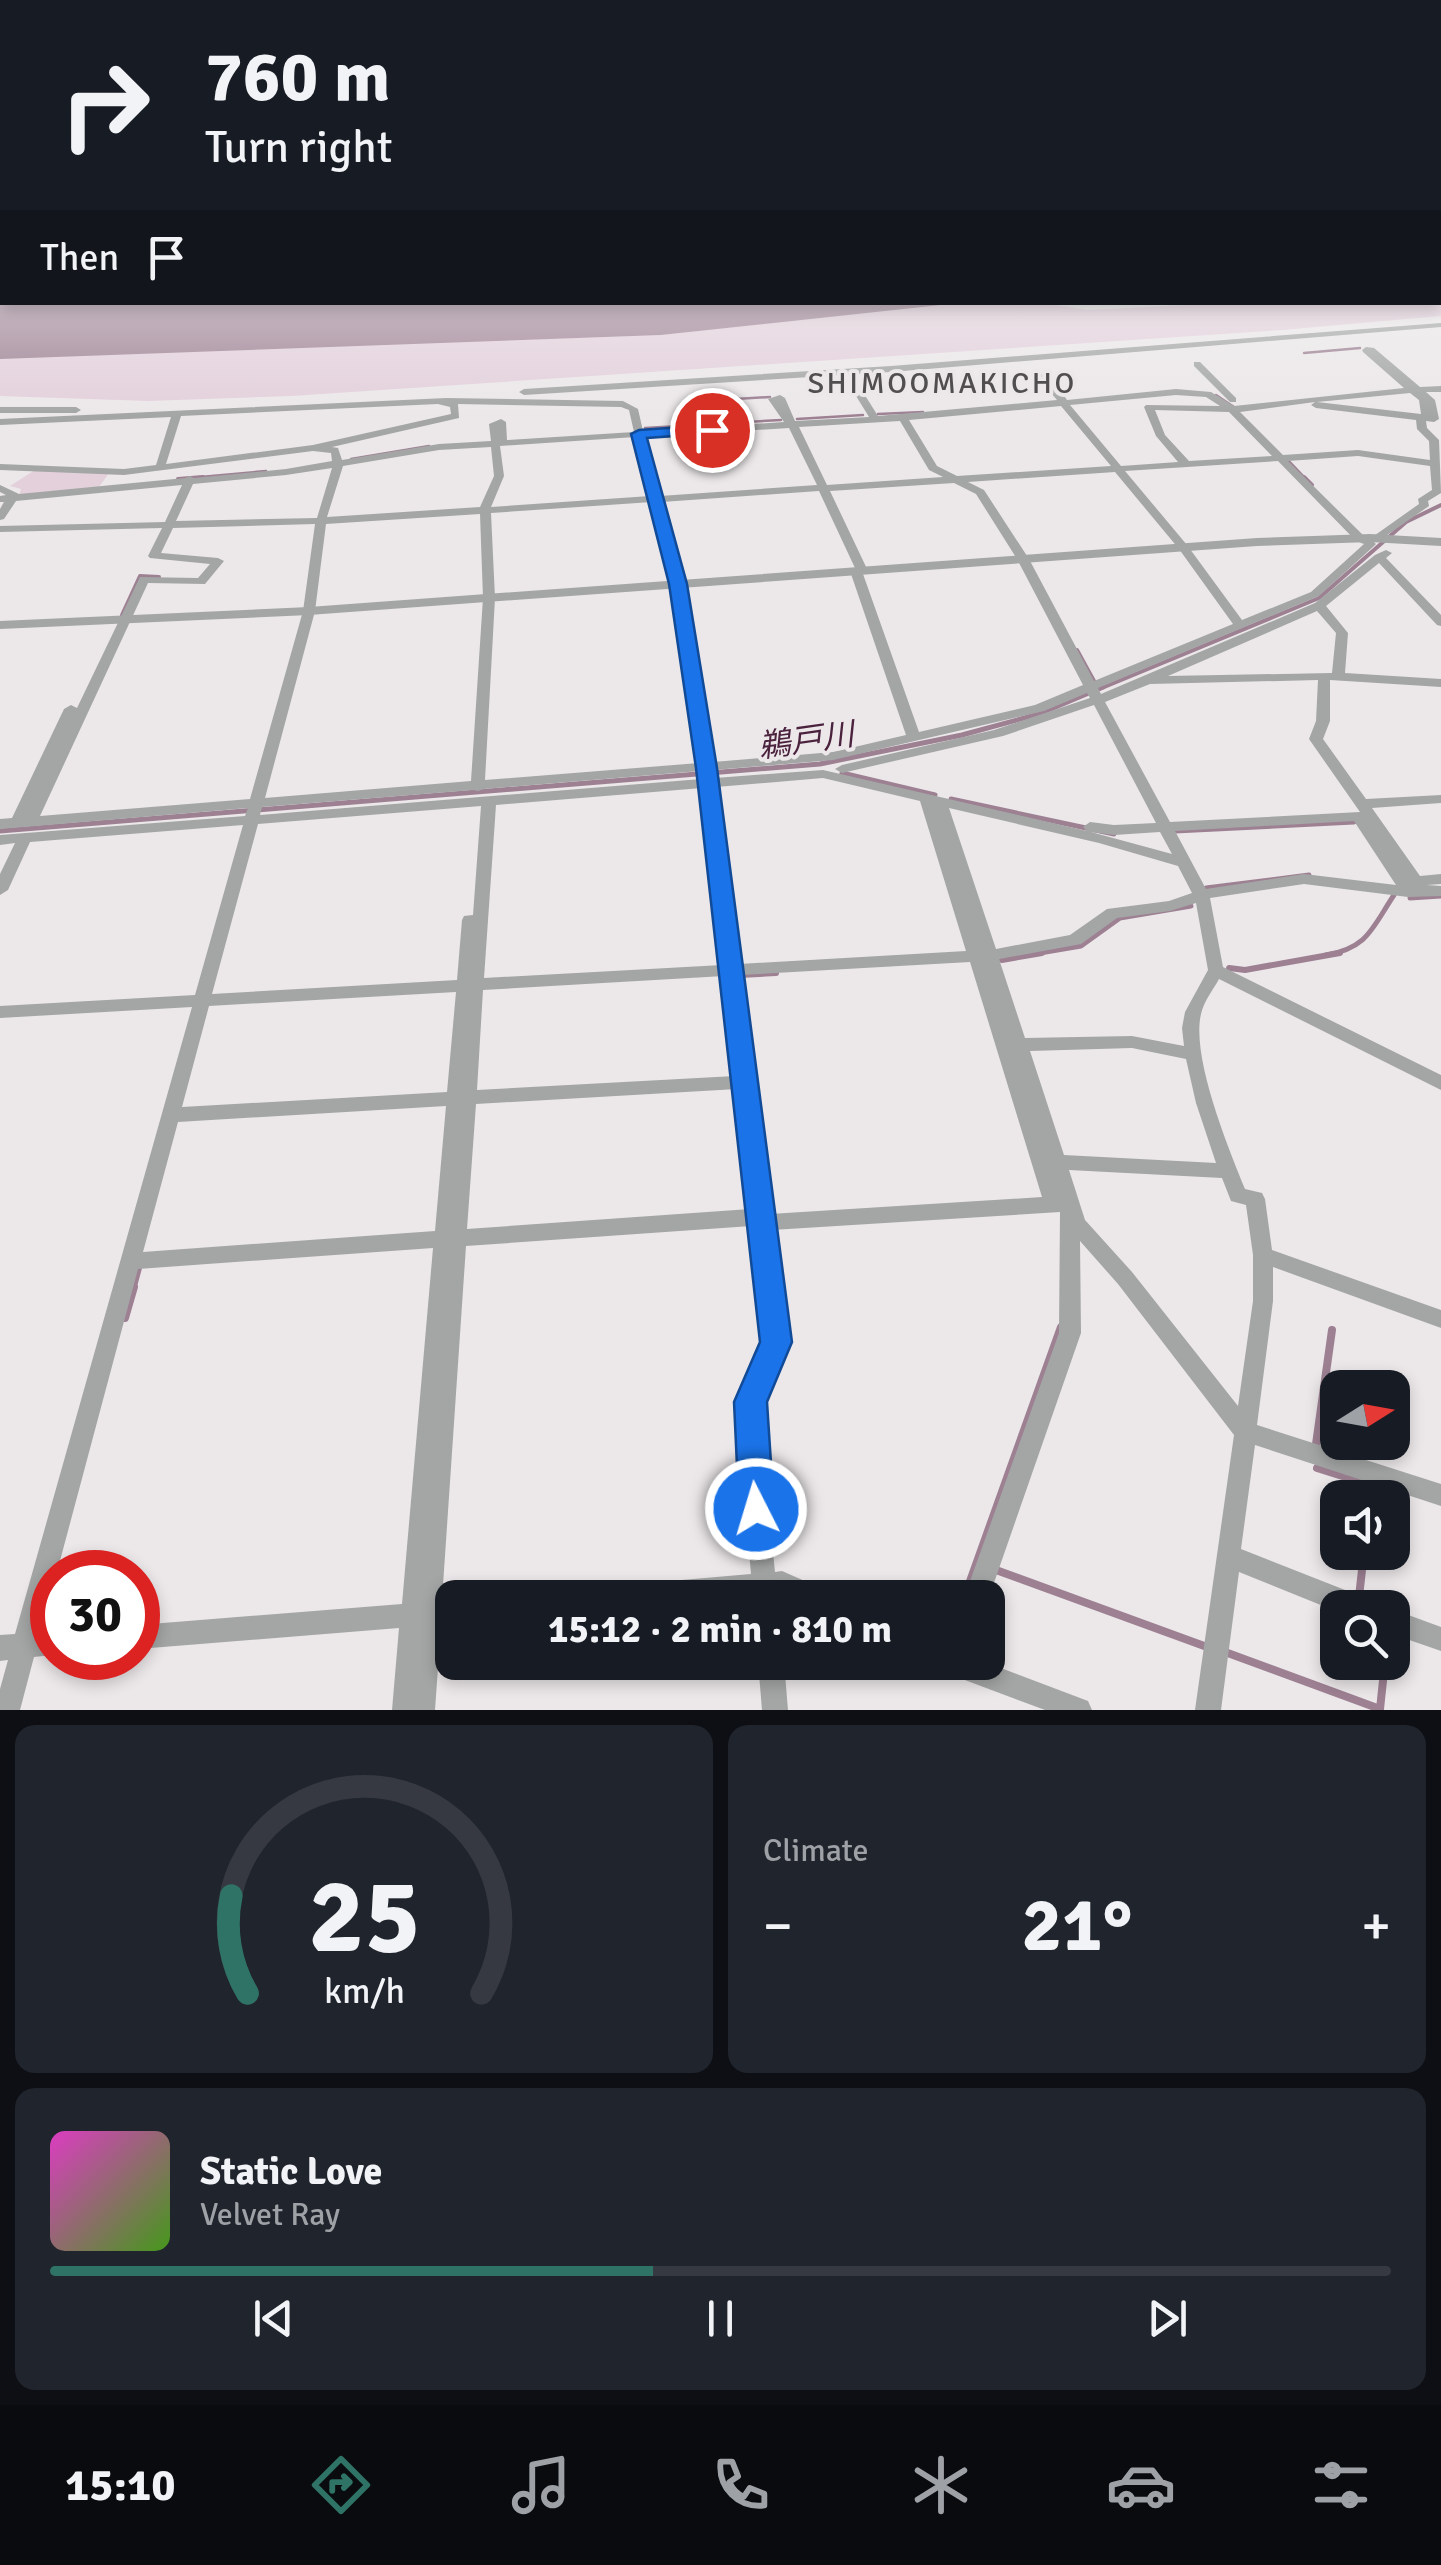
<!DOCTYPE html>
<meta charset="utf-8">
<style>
body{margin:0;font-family:Signika,"Noto Sans JP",sans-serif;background:#20242c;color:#f1f3f6;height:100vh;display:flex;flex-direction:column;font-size:38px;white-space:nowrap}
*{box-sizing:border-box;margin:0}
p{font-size:32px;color:#9ea1a6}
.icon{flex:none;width:55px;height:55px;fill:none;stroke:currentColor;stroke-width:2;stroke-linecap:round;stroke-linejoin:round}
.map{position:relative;height:1710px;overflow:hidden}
.sheet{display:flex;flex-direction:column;gap:15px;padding:15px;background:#0d0f14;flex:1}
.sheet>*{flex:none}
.guide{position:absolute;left:0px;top:0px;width:1442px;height:305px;box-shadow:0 5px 15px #0003;background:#171b24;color:#f1f3f6;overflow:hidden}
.needle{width:65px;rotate:79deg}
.tools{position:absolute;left:1320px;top:1370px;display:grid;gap:20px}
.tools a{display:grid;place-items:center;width:90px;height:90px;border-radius:20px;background:#171b24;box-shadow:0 5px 15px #0003;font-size:50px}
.speed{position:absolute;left:30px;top:1550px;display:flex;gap:20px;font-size:50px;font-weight:700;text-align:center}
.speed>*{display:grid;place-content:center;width:130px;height:130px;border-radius:50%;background:#171b24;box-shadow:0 5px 15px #0003;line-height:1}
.speed .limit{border:15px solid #d22;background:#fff;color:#111}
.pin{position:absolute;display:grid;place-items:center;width:85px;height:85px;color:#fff;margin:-42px;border:5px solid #fff;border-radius:50%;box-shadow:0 2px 10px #0007}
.me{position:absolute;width:110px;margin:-55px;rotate:355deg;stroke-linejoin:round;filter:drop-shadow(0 0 8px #0008)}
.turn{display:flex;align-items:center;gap:35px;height:210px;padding:0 40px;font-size:45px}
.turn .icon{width:130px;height:130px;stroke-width:2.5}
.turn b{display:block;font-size:70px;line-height:85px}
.then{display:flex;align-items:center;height:95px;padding:0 40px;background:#0003;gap:20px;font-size:38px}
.big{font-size:75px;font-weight:800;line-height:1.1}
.sheet .widget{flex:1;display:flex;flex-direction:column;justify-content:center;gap:15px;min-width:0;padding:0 35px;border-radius:20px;background:#20242c}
.sheet .dial{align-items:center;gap:0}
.dial svg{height:260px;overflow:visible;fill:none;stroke:#363941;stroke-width:7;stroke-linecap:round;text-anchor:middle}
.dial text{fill:#f1f3f6;stroke:none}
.song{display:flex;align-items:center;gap:30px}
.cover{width:120px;height:120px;border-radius:15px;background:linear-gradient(135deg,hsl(310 70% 55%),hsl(100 70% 35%))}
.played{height:10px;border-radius:5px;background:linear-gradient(90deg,#2e7366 45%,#363941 45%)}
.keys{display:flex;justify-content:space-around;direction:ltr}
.heat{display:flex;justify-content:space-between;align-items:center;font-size:55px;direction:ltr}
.sheet .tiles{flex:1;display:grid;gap:15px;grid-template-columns:1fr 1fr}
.widget:last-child{grid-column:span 2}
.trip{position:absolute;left:435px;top:1580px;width:570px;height:100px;border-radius:20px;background:#171b24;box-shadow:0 5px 15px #0003;font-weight:800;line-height:100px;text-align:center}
.menu{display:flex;height:160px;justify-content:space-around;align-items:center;background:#090b0e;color:#9ea1a6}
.menu .icon{width:70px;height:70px}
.menu .on{color:#2e7366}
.menu b{font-size:45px;color:#f1f3f6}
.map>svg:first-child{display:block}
.green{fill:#e3d0db}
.water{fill:#9d8193}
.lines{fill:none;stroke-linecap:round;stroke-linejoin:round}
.stream-far4{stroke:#9d8193;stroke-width:2.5}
.stream-far3{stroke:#9d8193;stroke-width:4}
.stream-far2{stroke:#9d8193;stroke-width:5}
.stream-far1{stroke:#9d8193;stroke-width:6}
.stream{stroke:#9d8193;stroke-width:8}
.minor{fill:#a4a6a5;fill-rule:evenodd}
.tertiary{fill:#a4a6a5;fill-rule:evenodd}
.route{fill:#1a73e8;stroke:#114b97;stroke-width:2.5}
.labels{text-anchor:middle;stroke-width:8;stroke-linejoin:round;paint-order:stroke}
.far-quarter-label{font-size:30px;letter-spacing:2.5px;fill:#514e4f;stroke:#ece8ea}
.water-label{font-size:32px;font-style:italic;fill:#4b223e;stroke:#ece8ea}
</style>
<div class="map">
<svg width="1441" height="1710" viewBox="0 0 1441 1710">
<rect width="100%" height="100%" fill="#ece8ea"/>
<!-- green -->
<g class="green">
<polygon points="1441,287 1441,316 1283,330 291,396 148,401 0,396 0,359 5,357 661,335 959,302 1042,303 1088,310 1246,302 1440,302"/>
<polygon points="35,470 109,473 99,487 19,496 21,489 10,486"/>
</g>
<!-- water -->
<polygon class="water" points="0,197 2,302 959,303 661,335 0,359"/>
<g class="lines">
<!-- stream-far4 -->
<g class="stream-far4">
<polyline points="1304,353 1360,348"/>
<polyline points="1216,395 1234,407"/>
<polyline points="719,400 770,397"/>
<polyline points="878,414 923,412"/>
<polyline points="797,419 863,415"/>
<polyline points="645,428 781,420"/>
<polyline points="1286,458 1306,479"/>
<polyline points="351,459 429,446"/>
<polyline points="178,479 266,471"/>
</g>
<!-- stream-far3 -->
<g class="stream-far3">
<polyline points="1304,477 1312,485"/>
<polyline points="178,479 203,477"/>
<polyline points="122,615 140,576 159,577"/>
<polyline points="1077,650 1094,681"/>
<polyline points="1097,690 1319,598 1406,522 1441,505"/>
</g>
<!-- stream-far2 -->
<g class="stream-far2">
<polyline points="842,773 935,795"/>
<polyline points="951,799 1114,834"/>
<polyline points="0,831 820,764 962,735 1039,714 1103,687"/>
<polyline points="1175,831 1354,822"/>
<polyline points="1206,888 1309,875"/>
<polyline points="1410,898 1441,896"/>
<polyline points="1028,955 1081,946 1120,918 1191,906"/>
<path d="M1326 955C1368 948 1372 928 1394 895"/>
</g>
<!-- stream-far1 -->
<g class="stream-far1">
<polyline points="1002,960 1042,953"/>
<polyline points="1229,968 1245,970 1340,953"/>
<polyline points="740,975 776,973"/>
<polyline points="133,1290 139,1268"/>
</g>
<!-- stream -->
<g class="stream">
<polyline points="125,1318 134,1287"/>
<polyline points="1316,1444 1332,1330"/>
<polyline points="1317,1468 1371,1485 1370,1498"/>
<polyline points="996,1570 1207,1647"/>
<polyline points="1359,1597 1364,1552"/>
<polyline points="964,1598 1061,1327"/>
<polyline points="1225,1652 1380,1709 1385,1662"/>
</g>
<!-- minor -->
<g class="minor">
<polygon points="1441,323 1441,327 891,372 524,395 519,392 524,389 891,366"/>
<path d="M1366 347 1374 348 1420 387 1441 386V392H1426L1435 400 1439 419 1434 422 1426 421 1427 428 1439 440 1441 493 1428 501 1429 506 1380 540 1373 541 1376 544 1374 546 1319 596 1098 688 1101 694 1315 603 1375 555 1386 550 1392 553 1386 558 1441 615V626L1437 625 1379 563 1326 606 1348 633 1345 673 1441 679V687L1330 680V721L1323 739 1366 799 1441 795V803L1372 808 1420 876 1441 874V884L1427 885 1441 886V896L1408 897 1304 884 1210 898 1223 967 1441 1075V1090L1219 979C1213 990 1204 1001 1201 1014 1191 1057 1228 1147 1245 1189L1262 1193 1265 1199 1272 1250 1441 1310V1328L1273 1267V1301L1257 1425 1441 1484V1506L1255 1445 1241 1549 1368 1599 1371 1608H1338V1612L1239 1572 1221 1710H1195L1234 1435 1118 1284 1080 1241 1081 1333 988 1600V1598H964L1059 1333 1060 1212 772 1230 787 1342 761 1402V1434L775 1572 782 1571 823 1589 826 1598H786L781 1595 777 1598H600L603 1589 612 1586 751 1574 739 1434V1402L765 1342 751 1226 466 1246 442 1600H452V1624L441 1625 435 1710H392L399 1628 138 1649V1625L402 1604 433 1248 138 1269 57 1572H52V1589L41 1632 52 1631V1655L34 1657 20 1710H0V1689L8 1660 0 1661V1635L15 1634 192 1007 0 1018V1006L195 995 243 825 30 842 8 890 0 895V874L15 843 0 845V835L245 816 248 808 0 829V819L12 818 64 709 71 705 77 708 140 577 198 578 210 564 150 558 148 556 162 528 0 532V526L165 522 182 485 16 501 4 519 0 520V509L4 502H0V496L6 495 0 492V485L19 494 185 478 190 476 194 478 286 469 332 461 331 453 313 451 124 475 0 470V464L124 469 156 465 171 417 0 425V419L446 398 623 401 638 409 643 431 784 422 768 399 780 395 785 398 795 421 869 417 853 391 858 388 861 389 878 416 1057 400 1037 377 1041 374 1050 375 1067 400 1176 389 1211 392 1234 406 1404 388 1363 352 1362 350ZM1410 393 1419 400 1421 414 1317 402ZM1176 395 1206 397 1220 406 1146 405 1144 407 1156 436 1178 462 1121 466 1070 405ZM1315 402 1311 405 1316 408 1416 420 1417 429 1429 441 1430 460 1358 450 1283 455 1240 412ZM438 404 450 407 451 414 313 445 166 464 181 416ZM458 404 621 407 629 410 634 432 507 440 506 422 501 419 489 424 491 441 439 444 342 460 338 448 332 447 459 418ZM1061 406 1111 466 957 476 937 466 909 420ZM1155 410 1229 412 1272 456 1189 461 1165 435ZM900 421 929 470 943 477 827 485 799 427ZM789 428 817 485 660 496 645 437ZM635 437 650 496 491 507 504 476 500 446ZM491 447 494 476 480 507 327 517 343 466 439 450ZM1358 456 1430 466 1432 490 1418 499 1419 504 1371 538 1363 535 1288 461ZM1278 461 1356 541 1364 544 1311 592 1242 620 1187 545 1125 471ZM332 468 317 518 176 521 193 484 286 475ZM1115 472 1179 549 1233 624 1094 681 1029 559 984 490 968 482ZM954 483 976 494 1017 559 1083 685 1035 705 919 732 863 574 868 571 830 491ZM819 491 855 568 850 571 906 735 833 752 713 762 684 584 662 502ZM652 502 672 584 699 763 485 780 495 598 491 513ZM480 514 483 598 471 781 265 798 315 611 326 524ZM315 524 303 611 250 799 40 816 148 583 205 584 224 561 218 558 161 553 173 528ZM1317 611 1336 633 1332 673 1168 676ZM1318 680 1316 721 1309 739 1360 812 1170 822 1105 702 1150 684ZM1087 693 1090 698 994 730 842 765 835 769 842 773 1003 736 1094 705 1156 823 1114 825 1090 822 1083 827 1087 831 823 770 715 778 714 770 833 760 1044 711ZM700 771 701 779 260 815 262 807 473 790 478 791 484 789ZM823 778 920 801 966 951 739 964 716 787ZM702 788 722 965 484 978 496 805ZM481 806 473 915 464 916 462 920 457 980 212 994 258 824ZM949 808 1099 843 1178 866 1192 893 1169 901 1107 909 1070 935 996 949ZM1354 821 1396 885 1304 874 1206 889 1175 831ZM1091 832 1114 835 1160 832 1172 854ZM1196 903 1208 970 1185 1012 1182 1028 1184 1046 1132 1036 1025 1038 999 959 1081 944 1117 918 1170 911ZM970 962 1042 1197 770 1214 740 975ZM724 976 735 1076 477 1090 483 990ZM456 992 447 1092 182 1107 209 1006ZM1132 1048 1186 1059 1196 1103 1216 1163 1064 1155 1030 1051ZM737 1089 750 1209 467 1229 476 1104ZM446 1106 435 1231 143 1252 178 1122ZM1069 1170 1222 1178 1231 1201 1246 1205 1253 1255V1301L1238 1406 1132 1272 1085 1220Z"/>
<polygon points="1194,362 1200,362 1236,398 1236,402 1230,402 1194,366"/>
<polygon points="0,407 76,407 81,410 76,413 0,413"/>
<polygon points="1392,1609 1441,1627 1441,1651 1392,1634"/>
<polygon points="758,1662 784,1662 788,1710 762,1710"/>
<polygon points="938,1662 985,1662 1088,1701 1092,1710 1045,1710 941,1671"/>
</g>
<!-- tertiary -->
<polygon class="tertiary" points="1370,534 1441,538 1441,546 1370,542 1257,546 309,615 0,629 0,621 309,607 1257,538"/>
</g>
<!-- sky -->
<linearGradient id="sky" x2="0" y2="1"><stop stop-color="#8aa0c6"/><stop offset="0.43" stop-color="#f6f5f6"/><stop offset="1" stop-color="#f6f5f6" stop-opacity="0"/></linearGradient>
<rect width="1441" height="417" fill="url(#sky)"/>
<!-- route -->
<polygon class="route" points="712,425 717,426 717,433 647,438 687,584 717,768 792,1342 767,1402 774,1509 769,1521 756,1527 744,1521 739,1509 734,1402 760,1342 696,768 669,584 631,434 639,430"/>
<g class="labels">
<!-- far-quarter labels -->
<g class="far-quarter-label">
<text x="942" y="393">SHIMOOMAKICHO</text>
</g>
<!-- water labels -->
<g class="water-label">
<text transform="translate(806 740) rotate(-8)" y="11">鵜戸川</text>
</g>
</g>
</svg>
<div class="tools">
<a><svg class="needle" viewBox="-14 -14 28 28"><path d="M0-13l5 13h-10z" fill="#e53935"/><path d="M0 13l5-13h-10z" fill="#9ea1a6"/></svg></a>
<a><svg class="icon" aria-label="sound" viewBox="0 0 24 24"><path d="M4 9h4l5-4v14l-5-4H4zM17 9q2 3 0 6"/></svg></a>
<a><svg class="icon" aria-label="search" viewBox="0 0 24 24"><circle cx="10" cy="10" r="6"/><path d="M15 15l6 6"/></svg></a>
</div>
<div class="speed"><div class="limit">30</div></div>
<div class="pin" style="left:712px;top:430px;background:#d93025"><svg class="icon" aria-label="arrive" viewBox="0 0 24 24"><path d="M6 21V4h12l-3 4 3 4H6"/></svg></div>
<svg class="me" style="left:756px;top:1509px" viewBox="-20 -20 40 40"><circle r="17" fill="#1a73e8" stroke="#fff" stroke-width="3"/><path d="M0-11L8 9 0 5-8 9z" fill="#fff"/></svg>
<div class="trip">15:12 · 2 min · 810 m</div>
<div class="guide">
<div class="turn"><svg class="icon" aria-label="right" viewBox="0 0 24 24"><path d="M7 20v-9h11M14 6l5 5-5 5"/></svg><div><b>760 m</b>Turn right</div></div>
<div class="then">Then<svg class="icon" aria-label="arrive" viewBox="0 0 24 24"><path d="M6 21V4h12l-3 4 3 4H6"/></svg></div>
</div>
</div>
<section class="sheet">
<div class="tiles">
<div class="widget dial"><svg viewBox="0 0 100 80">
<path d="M14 69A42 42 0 1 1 86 69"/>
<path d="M14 69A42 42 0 0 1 9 39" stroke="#2e7366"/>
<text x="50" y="56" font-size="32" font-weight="700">25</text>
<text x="50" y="72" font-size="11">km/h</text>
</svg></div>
<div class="widget"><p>Climate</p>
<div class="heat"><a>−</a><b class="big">21°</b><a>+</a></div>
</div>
<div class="widget">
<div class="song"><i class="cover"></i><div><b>Static Love</b><p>Velvet Ray</p></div></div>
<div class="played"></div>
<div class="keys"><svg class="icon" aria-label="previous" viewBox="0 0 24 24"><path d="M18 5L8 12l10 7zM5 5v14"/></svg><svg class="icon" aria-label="pause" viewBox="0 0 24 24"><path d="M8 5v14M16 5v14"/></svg><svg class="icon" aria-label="next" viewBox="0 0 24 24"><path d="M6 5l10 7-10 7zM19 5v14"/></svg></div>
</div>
</div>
</section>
<nav class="menu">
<b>15:10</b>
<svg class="icon on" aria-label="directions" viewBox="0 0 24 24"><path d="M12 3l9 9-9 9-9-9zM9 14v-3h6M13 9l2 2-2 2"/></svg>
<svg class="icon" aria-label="music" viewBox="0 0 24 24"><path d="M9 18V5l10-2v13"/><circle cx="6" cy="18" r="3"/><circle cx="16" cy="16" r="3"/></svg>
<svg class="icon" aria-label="phone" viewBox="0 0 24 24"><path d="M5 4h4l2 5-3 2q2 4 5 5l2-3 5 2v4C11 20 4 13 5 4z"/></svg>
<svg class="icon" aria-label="climate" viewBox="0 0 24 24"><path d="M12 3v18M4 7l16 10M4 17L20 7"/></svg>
<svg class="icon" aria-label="car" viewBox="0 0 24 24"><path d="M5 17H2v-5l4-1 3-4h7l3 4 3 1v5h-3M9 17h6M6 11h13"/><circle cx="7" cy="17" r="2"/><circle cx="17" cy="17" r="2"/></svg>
<svg class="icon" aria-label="filters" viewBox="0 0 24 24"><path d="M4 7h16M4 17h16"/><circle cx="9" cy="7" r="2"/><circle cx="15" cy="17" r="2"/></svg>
</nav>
